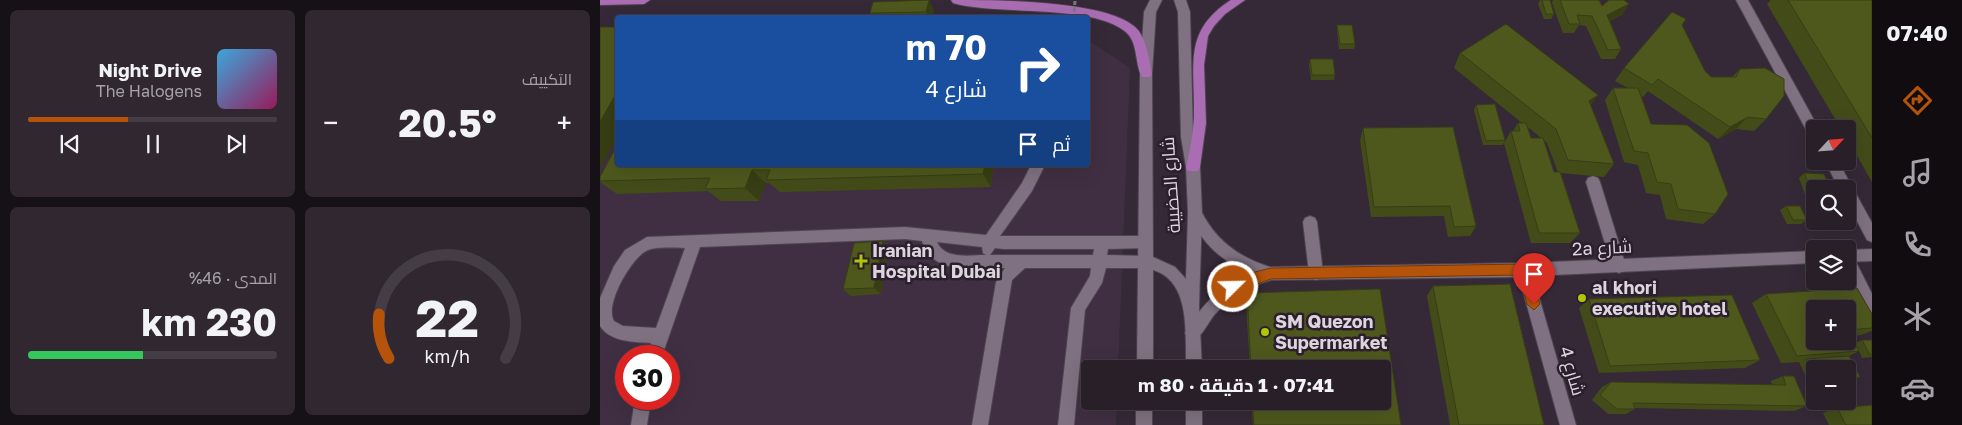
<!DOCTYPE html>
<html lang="ar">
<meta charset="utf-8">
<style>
body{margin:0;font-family:"Golos Text",Cairo,sans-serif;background:#302731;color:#f1f3f6;direction:rtl;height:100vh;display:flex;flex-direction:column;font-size:19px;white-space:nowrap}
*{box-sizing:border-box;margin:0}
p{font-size:16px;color:#a5a2a8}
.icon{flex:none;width:28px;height:28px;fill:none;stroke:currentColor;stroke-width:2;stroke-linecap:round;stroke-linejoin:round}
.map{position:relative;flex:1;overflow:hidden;direction:ltr}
.sheet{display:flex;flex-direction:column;gap:10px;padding:10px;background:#161117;width:600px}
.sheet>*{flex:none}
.hud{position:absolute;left:15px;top:15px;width:475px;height:152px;border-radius:5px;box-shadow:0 5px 20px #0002,0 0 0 1px #443d46;direction:rtl;background:#1a4fa0;color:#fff;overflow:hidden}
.needle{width:32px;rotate:64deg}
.buttons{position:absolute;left:1206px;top:120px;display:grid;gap:10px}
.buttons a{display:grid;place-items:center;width:50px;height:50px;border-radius:5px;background:#281f29;box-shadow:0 5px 20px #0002,0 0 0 1px #443d46;font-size:25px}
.speed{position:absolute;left:15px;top:345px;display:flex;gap:10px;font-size:25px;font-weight:700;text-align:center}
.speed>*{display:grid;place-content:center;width:65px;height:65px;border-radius:50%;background:#281f29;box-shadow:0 5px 20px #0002,0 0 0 1px #443d46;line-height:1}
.speed .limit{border:8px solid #d22;background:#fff;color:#111}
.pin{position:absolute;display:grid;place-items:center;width:42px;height:42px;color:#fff;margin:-51px -21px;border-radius:50% 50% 50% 0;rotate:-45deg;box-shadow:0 0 5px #0007}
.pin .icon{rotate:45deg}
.me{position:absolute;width:55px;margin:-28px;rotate:67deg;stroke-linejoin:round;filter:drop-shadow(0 0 4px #0008)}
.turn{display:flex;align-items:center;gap:18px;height:105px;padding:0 20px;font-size:22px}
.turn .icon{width:65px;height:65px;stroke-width:2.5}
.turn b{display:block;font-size:35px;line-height:42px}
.then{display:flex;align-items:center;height:48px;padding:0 20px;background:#0003;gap:10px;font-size:19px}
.big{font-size:38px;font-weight:700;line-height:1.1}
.sheet .tile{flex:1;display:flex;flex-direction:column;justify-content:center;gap:8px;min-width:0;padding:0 18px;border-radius:8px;background:#302731}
.sheet .dial{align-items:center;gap:0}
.dial svg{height:130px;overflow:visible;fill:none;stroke:#443d46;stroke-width:7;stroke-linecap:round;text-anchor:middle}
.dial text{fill:#f1f3f6;stroke:none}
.song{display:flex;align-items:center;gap:15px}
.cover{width:60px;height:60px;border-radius:8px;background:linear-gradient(135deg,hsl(200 70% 55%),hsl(330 70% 35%))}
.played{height:5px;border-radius:2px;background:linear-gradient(90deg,#b45309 40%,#443d46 40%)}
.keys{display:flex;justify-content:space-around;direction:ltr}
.heat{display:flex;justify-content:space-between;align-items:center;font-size:28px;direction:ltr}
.charge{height:8px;border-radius:4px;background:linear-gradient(90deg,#34c759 46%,#443d46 0)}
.sheet .tiles{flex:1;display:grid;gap:10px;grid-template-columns:repeat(2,1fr)}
.trip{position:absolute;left:481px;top:360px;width:310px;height:50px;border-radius:5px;background:#281f29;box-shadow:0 5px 20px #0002,0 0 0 1px #443d46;font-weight:700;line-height:50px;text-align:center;direction:rtl}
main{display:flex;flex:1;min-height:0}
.menu{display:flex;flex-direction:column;width:90px;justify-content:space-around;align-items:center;background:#100c10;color:#a5a2a8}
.menu .icon{width:35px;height:35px}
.menu .selected{color:#b45309}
.menu b{font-size:22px;color:#f1f3f6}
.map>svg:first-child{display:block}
.built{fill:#402f42;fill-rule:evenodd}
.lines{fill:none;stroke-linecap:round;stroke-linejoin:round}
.service-casing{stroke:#4e4550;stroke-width:2}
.minor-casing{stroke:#4e4550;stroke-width:2}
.tertiary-casing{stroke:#4e4550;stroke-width:2}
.primary-casing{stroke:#4e4550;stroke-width:2}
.service{fill:#7f7181;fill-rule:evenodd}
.minor{fill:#7f7181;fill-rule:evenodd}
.tertiary{fill:#7f7181;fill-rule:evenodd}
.primary{fill:#aa6db3;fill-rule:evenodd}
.path-bridge{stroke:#7f7581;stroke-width:3;stroke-dasharray:4 2.5;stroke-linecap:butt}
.wall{fill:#434c19;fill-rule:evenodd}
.shaded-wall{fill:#373e14}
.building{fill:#4e581d;stroke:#373e14;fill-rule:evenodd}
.route{fill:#b45309;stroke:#753606}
.poi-dot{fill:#aec509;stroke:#2b1f2d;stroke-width:2}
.labels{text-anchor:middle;stroke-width:5;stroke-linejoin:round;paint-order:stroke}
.street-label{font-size:18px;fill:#ddd5de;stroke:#2b1f2d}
.poi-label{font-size:18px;font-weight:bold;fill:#ddd5de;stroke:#2b1f2d;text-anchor:start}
</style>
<main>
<nav class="menu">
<b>07:40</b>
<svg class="icon selected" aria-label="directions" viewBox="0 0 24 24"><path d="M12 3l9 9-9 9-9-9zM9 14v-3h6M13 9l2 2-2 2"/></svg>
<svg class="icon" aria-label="music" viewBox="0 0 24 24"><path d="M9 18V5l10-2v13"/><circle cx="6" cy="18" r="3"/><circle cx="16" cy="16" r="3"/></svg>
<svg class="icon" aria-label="phone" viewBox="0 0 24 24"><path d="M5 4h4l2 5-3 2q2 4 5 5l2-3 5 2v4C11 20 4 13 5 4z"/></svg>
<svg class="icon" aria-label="climate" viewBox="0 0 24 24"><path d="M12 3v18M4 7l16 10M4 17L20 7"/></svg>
<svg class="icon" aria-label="car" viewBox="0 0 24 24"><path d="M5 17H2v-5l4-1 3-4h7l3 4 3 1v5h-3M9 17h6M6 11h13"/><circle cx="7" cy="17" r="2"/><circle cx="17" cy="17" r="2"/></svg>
</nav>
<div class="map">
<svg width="1272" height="425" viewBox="0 0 1272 425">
<rect width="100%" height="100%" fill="#352937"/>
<!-- built -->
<path class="built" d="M0 34H17L18 165H488V40L530 68 518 369H490V401H517L516 425H0ZM26 356H69V399H26Z"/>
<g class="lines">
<defs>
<g id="service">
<path d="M431 165H445L432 191 400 236H546L551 238 553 242 551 246 546 248 508 249 507 255 547 256 552 257 554 262 552 267 547 268H506L502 283 485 310 474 425H458L471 308 490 276 491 268H425L412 280 388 425H372L396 282 405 268C376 268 332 276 322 241L305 239 100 247 62 356H46L51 343C34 342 10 342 0 326V298L14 266 25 250 47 237 305 227 386 235 422 183ZM337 242 382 247 383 253 386 255C370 255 345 260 337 242ZM85 248 56 328 23 326 14 321C4 305 31 259 46 251 56 246 74 248 85 248ZM395 248 403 249H494L493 255H390Z"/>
<polygon points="993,176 998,178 1000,182 1026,266 1024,271 1019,273 1014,271 1012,266 986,182 988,178"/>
<polygon points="710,216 715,218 717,222 723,273 721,278 716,280 711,278 709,273 703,222 705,218"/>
<polygon points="1248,255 1253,256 1272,294 1272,316 1267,314 1248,275"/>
<polygon points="35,399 51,399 47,425 31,425"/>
</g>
<g id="minor">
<polygon points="1136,0 1148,0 1219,129 1215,129 1215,138 1210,137"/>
<polygon points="1225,161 1238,161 1272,223 1272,242 1267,240 1248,204 1248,189 1239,189"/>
<path d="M595 207 600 209C615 240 638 257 670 267L924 263 1215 251V263L933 276 976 425H960L919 277 671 280C649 286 631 297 615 314 608 322 603 336 593 340L588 338 585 333 588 328C604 302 622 285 651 273 620 261 602 243 588 213L590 209Z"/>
<polygon points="1272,249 1272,261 1248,262 1248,250"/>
</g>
<g id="tertiary">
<path d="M550 0H562L556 12 552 74 553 257 575 267 586 279 588 213 586 167 581 137 578 12 574 0H586L590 12 593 137 600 167 602 213 599 307 602 369H586C585 337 592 281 553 270V369H537L540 74 544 12Z"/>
<rect x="536" y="401" width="16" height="24"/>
<rect x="586" y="401" width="16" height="24"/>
</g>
<g id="primary">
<polygon points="0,0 50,0 44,4 0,5"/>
<path d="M351 0C393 0 505 0 535 27 547 38 549 60 552 74L550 77H542C535 65 538 45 528 34 498 3 397 16 353 3Z"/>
<path d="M631 0H645L625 14 614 26 608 36 604 65 606 123 600 167 598 171H588L586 167C590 151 593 134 594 117 596 67 581 32 631 0Z"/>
</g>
</defs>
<!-- service casing -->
<use href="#service" class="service-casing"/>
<!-- minor casing -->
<use href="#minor" class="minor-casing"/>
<!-- tertiary casing -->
<use href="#tertiary" class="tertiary-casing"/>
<!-- primary casing -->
<use href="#primary" class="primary-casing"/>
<!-- service -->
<use href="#service" class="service"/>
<!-- minor -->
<use href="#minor" class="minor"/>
<!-- tertiary -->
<use href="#tertiary" class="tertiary"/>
<!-- primary -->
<use href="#primary" class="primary"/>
<!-- path-bridge -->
<polyline class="path-bridge" points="474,18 475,0"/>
</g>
<!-- wall -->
<g class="wall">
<polygon points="940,0 950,0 954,14 951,19 944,19 938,4"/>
<polygon points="953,0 999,0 1002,6 1023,14 1010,21 1021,49 1015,59 1001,59 986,26 979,25 974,33 963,33 952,3"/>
<polygon points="1171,0 1272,0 1272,182 1248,140 1248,129 1241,129 1167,4"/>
<polygon points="334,10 332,18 272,18 270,13"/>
<polygon points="737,25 755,44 754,49 739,49 737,30"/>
<polygon points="1082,25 1105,71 1111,77 1132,77 1140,69 1166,119 1154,131 1136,129 1118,139 1048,91 1043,97 1041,96 1051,124 1115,214 1103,224 1066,219 1060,195 1046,193 1038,165 1024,162 1005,100 1013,88 1028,88 1015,81 1024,68"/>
<path d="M860 53 991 106 1014 164 1004 177 961 173 980 233 970 243H931L904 143 911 131H913L918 123H922L854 68ZM928 127 941 138H931ZM944 140 947 143 958 172H954Z"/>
<polygon points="710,59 735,75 734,80 711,80 709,64"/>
<polygon points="876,105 905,140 903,145 883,145 874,110"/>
<polygon points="763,128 876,226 870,236 848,237 844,216 771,217 760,140"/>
<polygon points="18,165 394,165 391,187 180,192 169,183 166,183 159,201 121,201 108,191 17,194 0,182 0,177"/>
<polygon points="1204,173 1215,189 1215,205 1209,205 1199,178"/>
<polygon points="1186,206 1207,220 1201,224 1187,224 1180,210"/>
<polygon points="290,248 281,294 251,296 243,289"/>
<polygon points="833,286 944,425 850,425 827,296"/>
<polygon points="780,289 801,425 653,425 651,401 782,401 782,369 650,369 646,303 647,293"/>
<polygon points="1166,294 1272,314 1272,331 1261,335 1251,336 1255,343 1262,340 1272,340 1272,357 1262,358 1259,351 1249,356 1260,377 1252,380 1248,380 1248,369 1215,369 1215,382 1209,383 1199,362 1181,363 1152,303"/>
<polygon points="989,299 1160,360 1145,368 999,373 979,308"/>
<polygon points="1183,376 1207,406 1194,411 1035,408 1035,409 1026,414 1008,414 992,400 1002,387 1011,382 1172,385 1171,381"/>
<polygon points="1237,408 1272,425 1229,425 1223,413"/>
</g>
<!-- shaded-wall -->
<g class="shaded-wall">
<polygon points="329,0 334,10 332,18 329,18 326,12"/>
<polygon points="1029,4 1023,14 1001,25 1007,15"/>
<polygon points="18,90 18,136 0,169 0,122"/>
<polygon points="998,95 988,109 989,101"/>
<polygon points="1148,117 1136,129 1118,139 1130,127"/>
<polygon points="385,165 394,165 391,187 383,174"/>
<polygon points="152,170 166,183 159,201 145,188"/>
<polygon points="283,241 290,248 281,294 274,288"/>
</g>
<!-- building -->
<g class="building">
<polygon points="329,0 326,12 270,13 273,2"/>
<polygon points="942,0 950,0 954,14 946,14"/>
<polygon points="960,0 999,0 1002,6 1009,0 1024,0 1029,4 1007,15 1021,49 1008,50 992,16 977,15 980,24 969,24"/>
<polygon points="1188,0 1272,0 1272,138"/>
<polygon points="1072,12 1086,19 1082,25 1105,71 1111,77 1136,77 1140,69 1165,68 1184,79 1184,96 1166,119 1148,117 1130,127 1058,79 1052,85 1024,68"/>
<polygon points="906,24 998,95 989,101 1014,164 968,160 956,129 860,53"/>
<polygon points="737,25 752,25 755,44 740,44"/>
<polygon points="0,27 18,27 18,90 0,122"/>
<polygon points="710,59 733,59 735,75 712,75"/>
<polygon points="1013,88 1038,88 1051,124 1087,125 1109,143 1128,194 1115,214 1078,209 1071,184 1057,182 1048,153 1034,151"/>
<polygon points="895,104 905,140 886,141 876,105"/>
<polygon points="918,123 926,123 931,138 943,138 954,172 960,172 980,233 939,233 911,131 920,131"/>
<polygon points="853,127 876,226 854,227 850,206 774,207 763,128"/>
<polygon points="18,143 18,165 385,165 383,174 166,180 170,170 152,170 145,188 105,189 110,178 0,181 0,177"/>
<polygon points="1204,173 1224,174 1231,189 1215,189 1215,199"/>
<polygon points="1186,206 1200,206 1207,220 1193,220"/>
<polygon points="283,241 274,288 243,289 254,243"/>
<polygon points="910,284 944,425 859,425 833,286"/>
<path d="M1257 288 1272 314V328L1248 330 1259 351 1197 356 1166 294ZM1215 309H1248V341H1215Z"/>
<polygon points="780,289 801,425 654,425 652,401 782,401 782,369 651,369 647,293"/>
<polygon points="1132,295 1160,360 1010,366 989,299"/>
<polygon points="1262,340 1272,340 1272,355 1270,355"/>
<polygon points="1249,356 1260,377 1248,378 1248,369 1215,369 1215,378 1206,359"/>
<polygon points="1183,376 1194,376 1207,406 1033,403 1035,409 1017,409 1000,395 1011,382 1186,385"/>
<polygon points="1272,405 1272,425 1246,425 1237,408"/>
</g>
<!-- route -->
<polygon class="route" points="924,264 930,270 940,304 934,310 927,304 919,275 671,279 633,293 627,287 629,283 651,273 671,268"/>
<!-- markers -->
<g class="poi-dot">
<path d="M258.5 253.5h5v5h5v5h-5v5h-5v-5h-5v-5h5z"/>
<circle cx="982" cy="298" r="5"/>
<circle cx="665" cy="332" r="5"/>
</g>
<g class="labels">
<!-- street labels -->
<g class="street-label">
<text transform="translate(571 185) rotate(-94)" y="6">شارع الحضيبة</text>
<text transform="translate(1002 248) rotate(-3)" y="6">2a شارع</text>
<text transform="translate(972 371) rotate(74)" y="6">شارع 4</text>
</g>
<!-- poi labels -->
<g class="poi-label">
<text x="272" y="257">Iranian<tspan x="272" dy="21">Hospital Dubai</tspan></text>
<text x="992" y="294">al khori<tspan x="992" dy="21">executive hotel</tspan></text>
<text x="675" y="328">SM Quezon<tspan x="675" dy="21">Supermarket</tspan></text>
</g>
</g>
</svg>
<div class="buttons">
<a><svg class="needle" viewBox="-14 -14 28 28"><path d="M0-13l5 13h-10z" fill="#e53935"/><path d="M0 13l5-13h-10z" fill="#a5a2a8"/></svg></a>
<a><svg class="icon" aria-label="search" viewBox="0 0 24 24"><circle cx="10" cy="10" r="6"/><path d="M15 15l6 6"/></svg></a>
<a><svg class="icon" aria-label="layers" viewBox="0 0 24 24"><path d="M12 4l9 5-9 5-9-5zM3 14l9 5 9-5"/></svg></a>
<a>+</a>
<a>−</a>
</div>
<div class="speed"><div class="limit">30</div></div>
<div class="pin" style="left:934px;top:304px;background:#d93025"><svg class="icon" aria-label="arrive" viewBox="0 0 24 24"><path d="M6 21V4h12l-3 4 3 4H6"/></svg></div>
<svg class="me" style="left:633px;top:287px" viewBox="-20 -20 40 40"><circle r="17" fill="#b45309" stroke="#fff" stroke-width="3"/><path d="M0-11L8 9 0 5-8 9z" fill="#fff"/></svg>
<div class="trip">07:41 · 1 دقيقة · 80 m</div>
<div class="hud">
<div class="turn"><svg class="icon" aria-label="right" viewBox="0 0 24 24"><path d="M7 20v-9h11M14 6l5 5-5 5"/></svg><div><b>70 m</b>شارع 4</div></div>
<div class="then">ثم<svg class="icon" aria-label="arrive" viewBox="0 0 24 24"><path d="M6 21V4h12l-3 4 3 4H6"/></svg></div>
</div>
</div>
<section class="sheet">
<div class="tiles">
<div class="tile"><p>التكييف</p>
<div class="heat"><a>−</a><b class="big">20.5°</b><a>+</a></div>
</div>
<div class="tile">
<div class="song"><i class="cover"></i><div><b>Night Drive</b><p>The Halogens</p></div></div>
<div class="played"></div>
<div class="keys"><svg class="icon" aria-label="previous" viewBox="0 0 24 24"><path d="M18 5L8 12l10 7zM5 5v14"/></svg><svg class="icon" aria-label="pause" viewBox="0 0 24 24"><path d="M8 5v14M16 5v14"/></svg><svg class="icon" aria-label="next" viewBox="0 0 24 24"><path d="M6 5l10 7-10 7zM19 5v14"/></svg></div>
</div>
<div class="tile dial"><svg viewBox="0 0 100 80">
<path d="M14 69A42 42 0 1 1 86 69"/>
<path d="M14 69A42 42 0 0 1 8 42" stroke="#b45309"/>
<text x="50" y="56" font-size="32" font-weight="700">22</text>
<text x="50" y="72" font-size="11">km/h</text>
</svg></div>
<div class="tile"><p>المدى · 46%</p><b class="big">230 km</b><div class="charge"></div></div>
</div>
</section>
</main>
